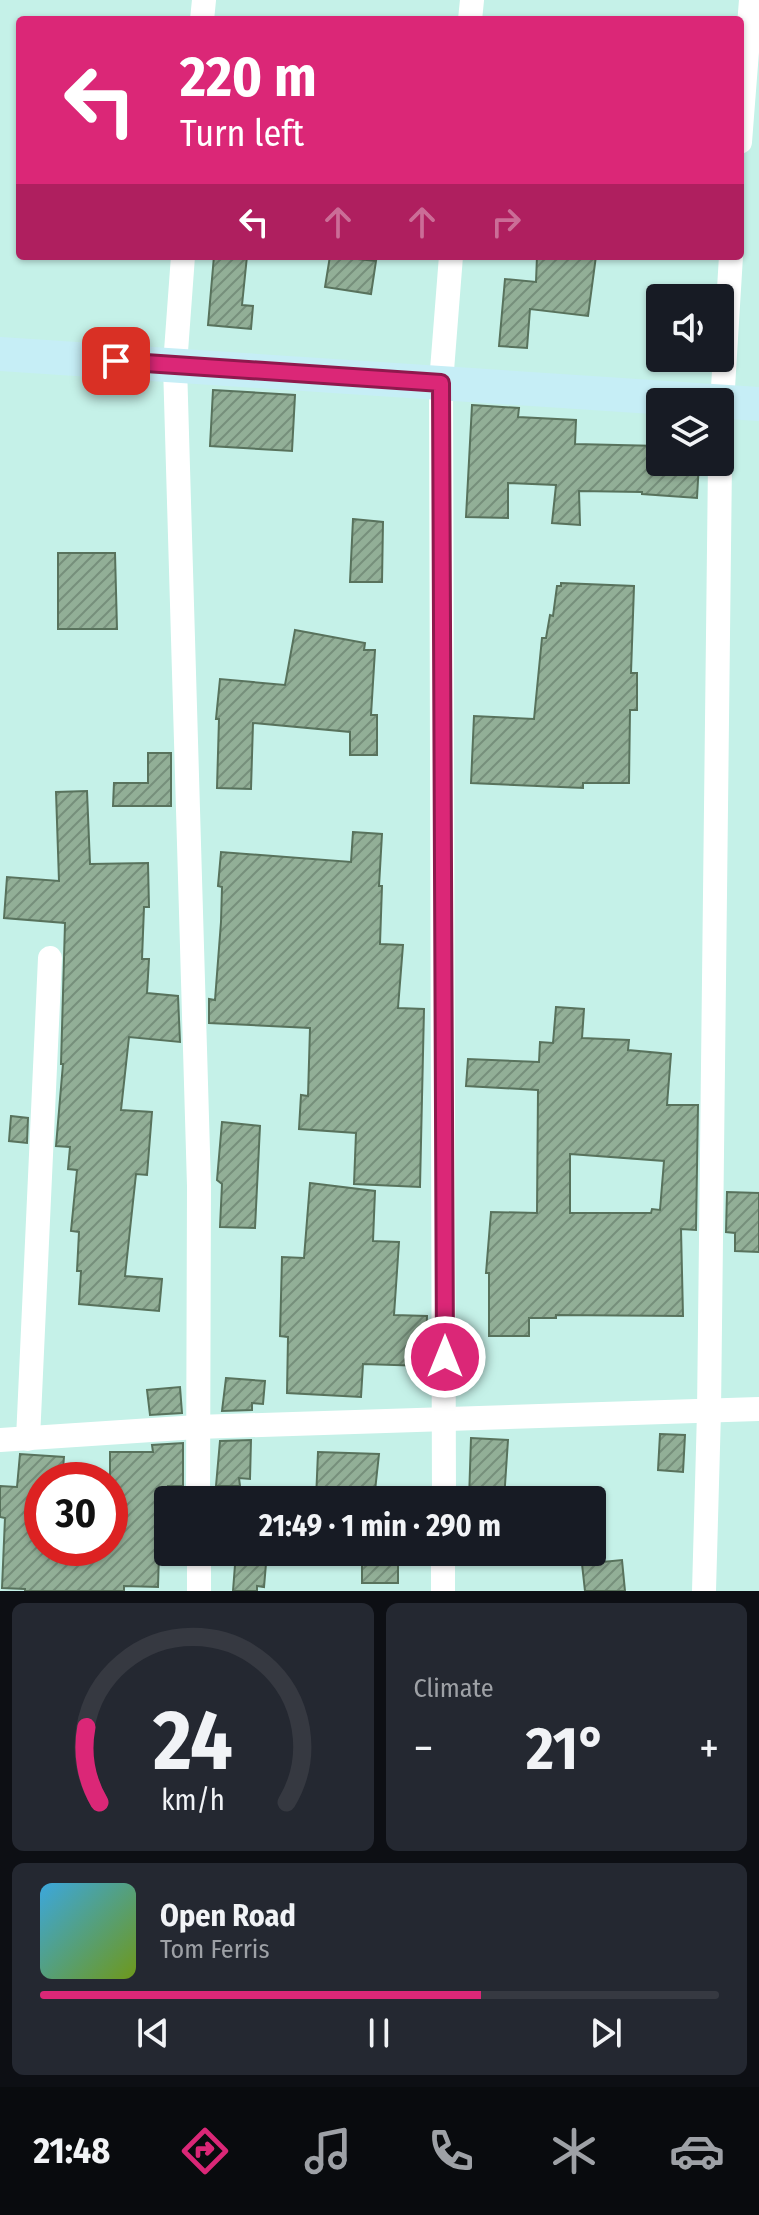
<!DOCTYPE html>
<meta charset="utf-8">
<style>
body{margin:0;font-family:"Fira Sans Condensed",sans-serif;background:#242831;color:#f1f3f6;height:100vh;display:flex;flex-direction:column;font-size:30px;white-space:nowrap}
*{box-sizing:border-box;margin:0}
p{font-size:26px;color:#9ea1a6}
.icon{flex:none;width:44px;height:44px;fill:none;stroke:currentColor;stroke-width:2;stroke-linecap:round;stroke-linejoin:round}
.map{position:relative;height:1591px;overflow:hidden}
.panel{display:flex;flex-direction:column;gap:12px;padding:12px;background:#0d0f14;flex:1}
.panel>*{flex:none}
.banner{position:absolute;left:16px;top:16px;width:728px;height:244px;border-radius:8px;box-shadow:0 2px 6px #0004;background:#db2777;color:#fff;overflow:hidden}
.fabs{position:absolute;left:646px;top:284px;display:grid;gap:16px}
.fabs a{display:grid;place-items:center;width:88px;height:88px;border-radius:8px;background:#171b24;box-shadow:0 2px 6px #0004;font-size:40px}
.speed{position:absolute;left:24px;top:1462px;display:flex;gap:16px;font-size:40px;font-weight:700;text-align:center}
.speed>*{display:grid;place-content:center;width:104px;height:104px;border-radius:50%;background:#171b24;box-shadow:0 2px 6px #0004;line-height:1}
.speed .limit{border:12px solid #d22;background:#fff;color:#111}
.pin{position:absolute;display:grid;place-items:center;width:68px;height:68px;color:#fff;margin:-34px;border-radius:16px;box-shadow:0 4px 12px #0006}
.me{position:absolute;width:88px;margin:-44px;rotate:0deg;stroke-linejoin:round;filter:drop-shadow(0 0 6px #0008)}
.turn{display:flex;align-items:center;gap:28px;height:168px;padding:0 32px;font-size:36px}
.turn .icon{width:104px;height:104px;stroke-width:2.5}
.turn b{display:block;font-size:56px;line-height:68px}
.lanes{display:flex;align-items:center;height:76px;padding:0 32px;background:#0003;justify-content:center;gap:40px;direction:ltr}
.lanes .off{opacity:.35}
.big{font-size:60px;font-weight:700;line-height:1.1}
.panel .widget{flex:1;display:flex;flex-direction:column;justify-content:center;gap:12px;min-width:0;padding:0 28px;border-radius:12px;background:#242831}
.panel .dial{align-items:center;gap:0}
.dial svg{height:208px;overflow:visible;fill:none;stroke:#363941;stroke-width:7;stroke-linecap:round;text-anchor:middle}
.dial text{fill:#f1f3f6;stroke:none}
.song{display:flex;align-items:center;gap:24px}
.cover{width:96px;height:96px;border-radius:12px;background:linear-gradient(135deg,hsl(200 70% 55%),hsl(80 70% 35%))}
.played{height:8px;border-radius:4px;background:linear-gradient(90deg,#db2777 65%,#363941 65%)}
.keys{display:flex;justify-content:space-around;direction:ltr}
.heat{display:flex;justify-content:space-between;align-items:center;font-size:44px;direction:ltr}
.panel .tiles{flex:1;display:grid;gap:12px;grid-template-columns:1fr 1fr}
.widget:last-child{grid-column:span 2}
.trip{position:absolute;left:154px;top:1486px;width:452px;height:80px;border-radius:8px;background:#171b24;box-shadow:0 2px 6px #0004;font-weight:700;line-height:80px;text-align:center}
.dock{display:flex;height:128px;justify-content:space-around;align-items:center;background:#090b0e;color:#9ea1a6}
.dock .icon{width:56px;height:56px}
.dock .on{color:#db2777}
.dock b{font-size:36px;color:#f1f3f6}
.map>svg:first-child{display:block}
.building{fill:url(#building-hatch);stroke:#58725c;stroke-width:2;fill-rule:evenodd}
.lines{fill:none;stroke-linecap:round;stroke-linejoin:round}
.street{stroke:#fff;stroke-width:24}
.secondary{stroke:#c6eef6;stroke-width:34}
.route-casing{stroke:#8e194d;stroke-width:20}
.route{stroke:#db2777;stroke-width:14}
</style>
<div class="map">
<svg width="759" height="1591" viewBox="0 0 759 1591">
<defs>
<pattern id="building-hatch" width="6" height="6" patternUnits="userSpaceOnUse" patternTransform="scale(2)"><rect width="6" height="6" fill="#92af97"/><path d="M-1 1l2-2M0 6l6-6M5 7l2-2" fill="none" stroke="#768f7b"/></pattern>
</defs>
<rect width="100%" height="100%" fill="#c5f1e8"/>
<!-- building -->
<g class="building">
<polygon points="214,256 247,256 242,305 253,306 251,329 208,325"/>
<polygon points="330,256 376,261 371,294 325,287"/>
<polygon points="537,256 596,256 588,316 530,309 527,348 499,346 505,279 536,282"/>
<polygon points="213,390 295,395 292,451 210,446"/>
<polygon points="472,405 519,408 518,417 576,420 575,444 660,446 660,462 699,462 697,498 642,494 642,492 579,491 580,525 552,523 556,485 508,483 508,518 466,517"/>
<polygon points="353,519 383,522 382,582 350,582"/>
<polygon points="58,553 115,553 117,629 58,629"/>
<polygon points="561,583 634,586 631,673 637,673 637,710 630,710 629,783 583,783 583,788 471,783 474,716 534,719 542,638 546,638 550,615 553,616 557,586 561,586"/>
<polygon points="295,630 365,643 364,650 375,650 371,715 377,715 377,755 350,755 350,732 253,723 251,789 217,788 219,719 216,719 220,679 285,685"/>
<polygon points="148,753 171,753 171,806 113,806 114,783 148,783"/>
<polygon points="87,791 90,864 148,863 149,907 144,907 142,959 149,959 147,993 178,996 180,1042 129,1037 121,1110 152,1112 147,1175 136,1174 125,1276 162,1279 159,1311 79,1304 81,1271 77,1271 79,1232 71,1231 77,1170 68,1169 70,1147 56,1146 63,1064 61,1064 65,923 4,918 7,877 59,881 56,792"/>
<polygon points="353,832 382,834 379,886 382,886 380,944 403,945 398,1008 424,1009 420,1187 354,1184 356,1133 299,1129 301,1095 308,1096 310,1028 209,1023 209,999 215,1000 221,922 222,887 218,886 221,852 351,862"/>
<path d="M556 1007 584 1009 582 1038 629 1040 628 1050 671 1054 667 1105H698L696 1230 681 1229 683 1316 556 1315V1318H529V1336H489V1273H486L491 1212 537 1213 538 1090 466 1086 468 1059 539 1062 540 1042 553 1043ZM570 1154 664 1161 660 1210 652 1209 651 1213H570Z"/>
<polygon points="11,1116 28,1118 27,1143 9,1141"/>
<polygon points="222,1122 260,1126 255,1228 220,1227 222,1184 217,1180"/>
<polygon points="310,1183 375,1191 373,1241 399,1242 394,1315 427,1316 425,1366 363,1364 361,1397 287,1393 288,1337 280,1336 282,1257 304,1258"/>
<polygon points="727,1192 759,1193 759,1252 735,1251 735,1233 726,1232"/>
<polygon points="226,1378 265,1381 263,1404 252,1403 252,1410 222,1411"/>
<polygon points="180,1387 182,1413 150,1415 147,1390"/>
<polygon points="660,1434 685,1435 683,1472 658,1470"/>
<polygon points="471,1438 508,1440 504,1500 469,1500"/>
<polygon points="251,1440 250,1479 239,1478 240,1486 216,1486 220,1441"/>
<polygon points="183,1443 183,1486 168,1486 168,1553 159,1552 158,1587 124,1586 124,1591 25,1591 25,1589 2,1588 5,1518 0,1517 0,1486 17,1487 20,1454 64,1457 62,1480 42,1480 42,1548 110,1548 110,1452 153,1452 152,1445"/>
<polygon points="318,1452 379,1454 374,1500 316,1500"/>
<polygon points="236,1552 267,1552 264,1587 257,1586 257,1591 233,1591"/>
<rect x="362" y="1552" width="36" height="31"/>
<polygon points="622,1560 625,1591 585,1591 582,1564"/>
</g>
<g class="lines">
<!-- street -->
<g class="street">
<polyline points="202,20 204,0"/>
<polyline points="470,20 472,0"/>
<polyline points="740,142 751,0"/>
<polyline points="183,256 175,365 199,1186 198,1500"/>
<polyline points="720,437 731,256"/>
<polyline points="28,1439 50,958"/>
<polyline points="0,1440 197,1427 759,1409"/>
<polyline points="444,1500 441,383 451,256"/>
<polyline points="199,1552 199,1591"/>
<polyline points="443,1591 443,1552"/>
<polyline points="704,1591 709,1412 720,462"/>
</g>
<!-- secondary -->
<polyline class="secondary" points="0,354 759,404"/>
</g>
<g class="lines">
<defs>
<polyline id="route" points="116,361 441,383 445,1357"/>
</defs>
<!-- route casing -->
<use href="#route" class="route-casing"/>
<!-- route -->
<use href="#route" class="route"/>
</g>
</svg>
<div class="fabs">
<a><svg class="icon" aria-label="sound" viewBox="0 0 24 24"><path d="M4 9h4l5-4v14l-5-4H4zM17 9q2 3 0 6"/></svg></a>
<a><svg class="icon" aria-label="layers" viewBox="0 0 24 24"><path d="M12 4l9 5-9 5-9-5zM3 14l9 5 9-5"/></svg></a>
</div>
<div class="speed"><div class="limit">30</div></div>
<div class="pin" style="left:116px;top:361px;background:#d93025"><svg class="icon" aria-label="arrive" viewBox="0 0 24 24"><path d="M6 21V4h12l-3 4 3 4H6"/></svg></div>
<svg class="me" style="left:445px;top:1357px" viewBox="-20 -20 40 40"><circle r="17" fill="#db2777" stroke="#fff" stroke-width="3"/><path d="M0-11L8 9 0 5-8 9z" fill="#fff"/></svg>
<div class="trip">21:49 · 1 min · 290 m</div>
<div class="banner">
<div class="turn"><svg class="icon" aria-label="left" viewBox="0 0 24 24"><path d="M17 20v-9H6M10 6l-5 5 5 5"/></svg><div><b>220 m</b>Turn left</div></div>
<div class="lanes"><svg class="icon" aria-label="left" viewBox="0 0 24 24"><path d="M17 20v-9H6M10 6l-5 5 5 5"/></svg><svg class="icon off" aria-label="ahead" viewBox="0 0 24 24"><path d="M12 20V5M6 11l6-6 6 6"/></svg><svg class="icon off" aria-label="ahead" viewBox="0 0 24 24"><path d="M12 20V5M6 11l6-6 6 6"/></svg><svg class="icon off" aria-label="right" viewBox="0 0 24 24"><path d="M7 20v-9h11M14 6l5 5-5 5"/></svg></div>
</div>
</div>
<section class="panel">
<div class="tiles">
<div class="widget dial"><svg viewBox="0 0 100 80">
<path d="M14 69A42 42 0 1 1 86 69"/>
<path d="M14 69A42 42 0 0 1 9 40" stroke="#db2777"/>
<text x="50" y="56" font-size="32" font-weight="700">24</text>
<text x="50" y="72" font-size="11">km/h</text>
</svg></div>
<div class="widget"><p>Climate</p>
<div class="heat"><a>−</a><b class="big">21°</b><a>+</a></div>
</div>
<div class="widget">
<div class="song"><i class="cover"></i><div><b>Open Road</b><p>Tom Ferris</p></div></div>
<div class="played"></div>
<div class="keys"><svg class="icon" aria-label="previous" viewBox="0 0 24 24"><path d="M18 5L8 12l10 7zM5 5v14"/></svg><svg class="icon" aria-label="pause" viewBox="0 0 24 24"><path d="M8 5v14M16 5v14"/></svg><svg class="icon" aria-label="next" viewBox="0 0 24 24"><path d="M6 5l10 7-10 7zM19 5v14"/></svg></div>
</div>
</div>
</section>
<nav class="dock">
<b>21:48</b>
<svg class="icon on" aria-label="directions" viewBox="0 0 24 24"><path d="M12 3l9 9-9 9-9-9zM9 14v-3h6M13 9l2 2-2 2"/></svg>
<svg class="icon" aria-label="music" viewBox="0 0 24 24"><path d="M9 18V5l10-2v13"/><circle cx="6" cy="18" r="3"/><circle cx="16" cy="16" r="3"/></svg>
<svg class="icon" aria-label="phone" viewBox="0 0 24 24"><path d="M5 4h4l2 5-3 2q2 4 5 5l2-3 5 2v4C11 20 4 13 5 4z"/></svg>
<svg class="icon" aria-label="climate" viewBox="0 0 24 24"><path d="M12 3v18M4 7l16 10M4 17L20 7"/></svg>
<svg class="icon" aria-label="car" viewBox="0 0 24 24"><path d="M5 17H2v-5l4-1 3-4h7l3 4 3 1v5h-3M9 17h6M6 11h13"/><circle cx="7" cy="17" r="2"/><circle cx="17" cy="17" r="2"/></svg>
</nav>
